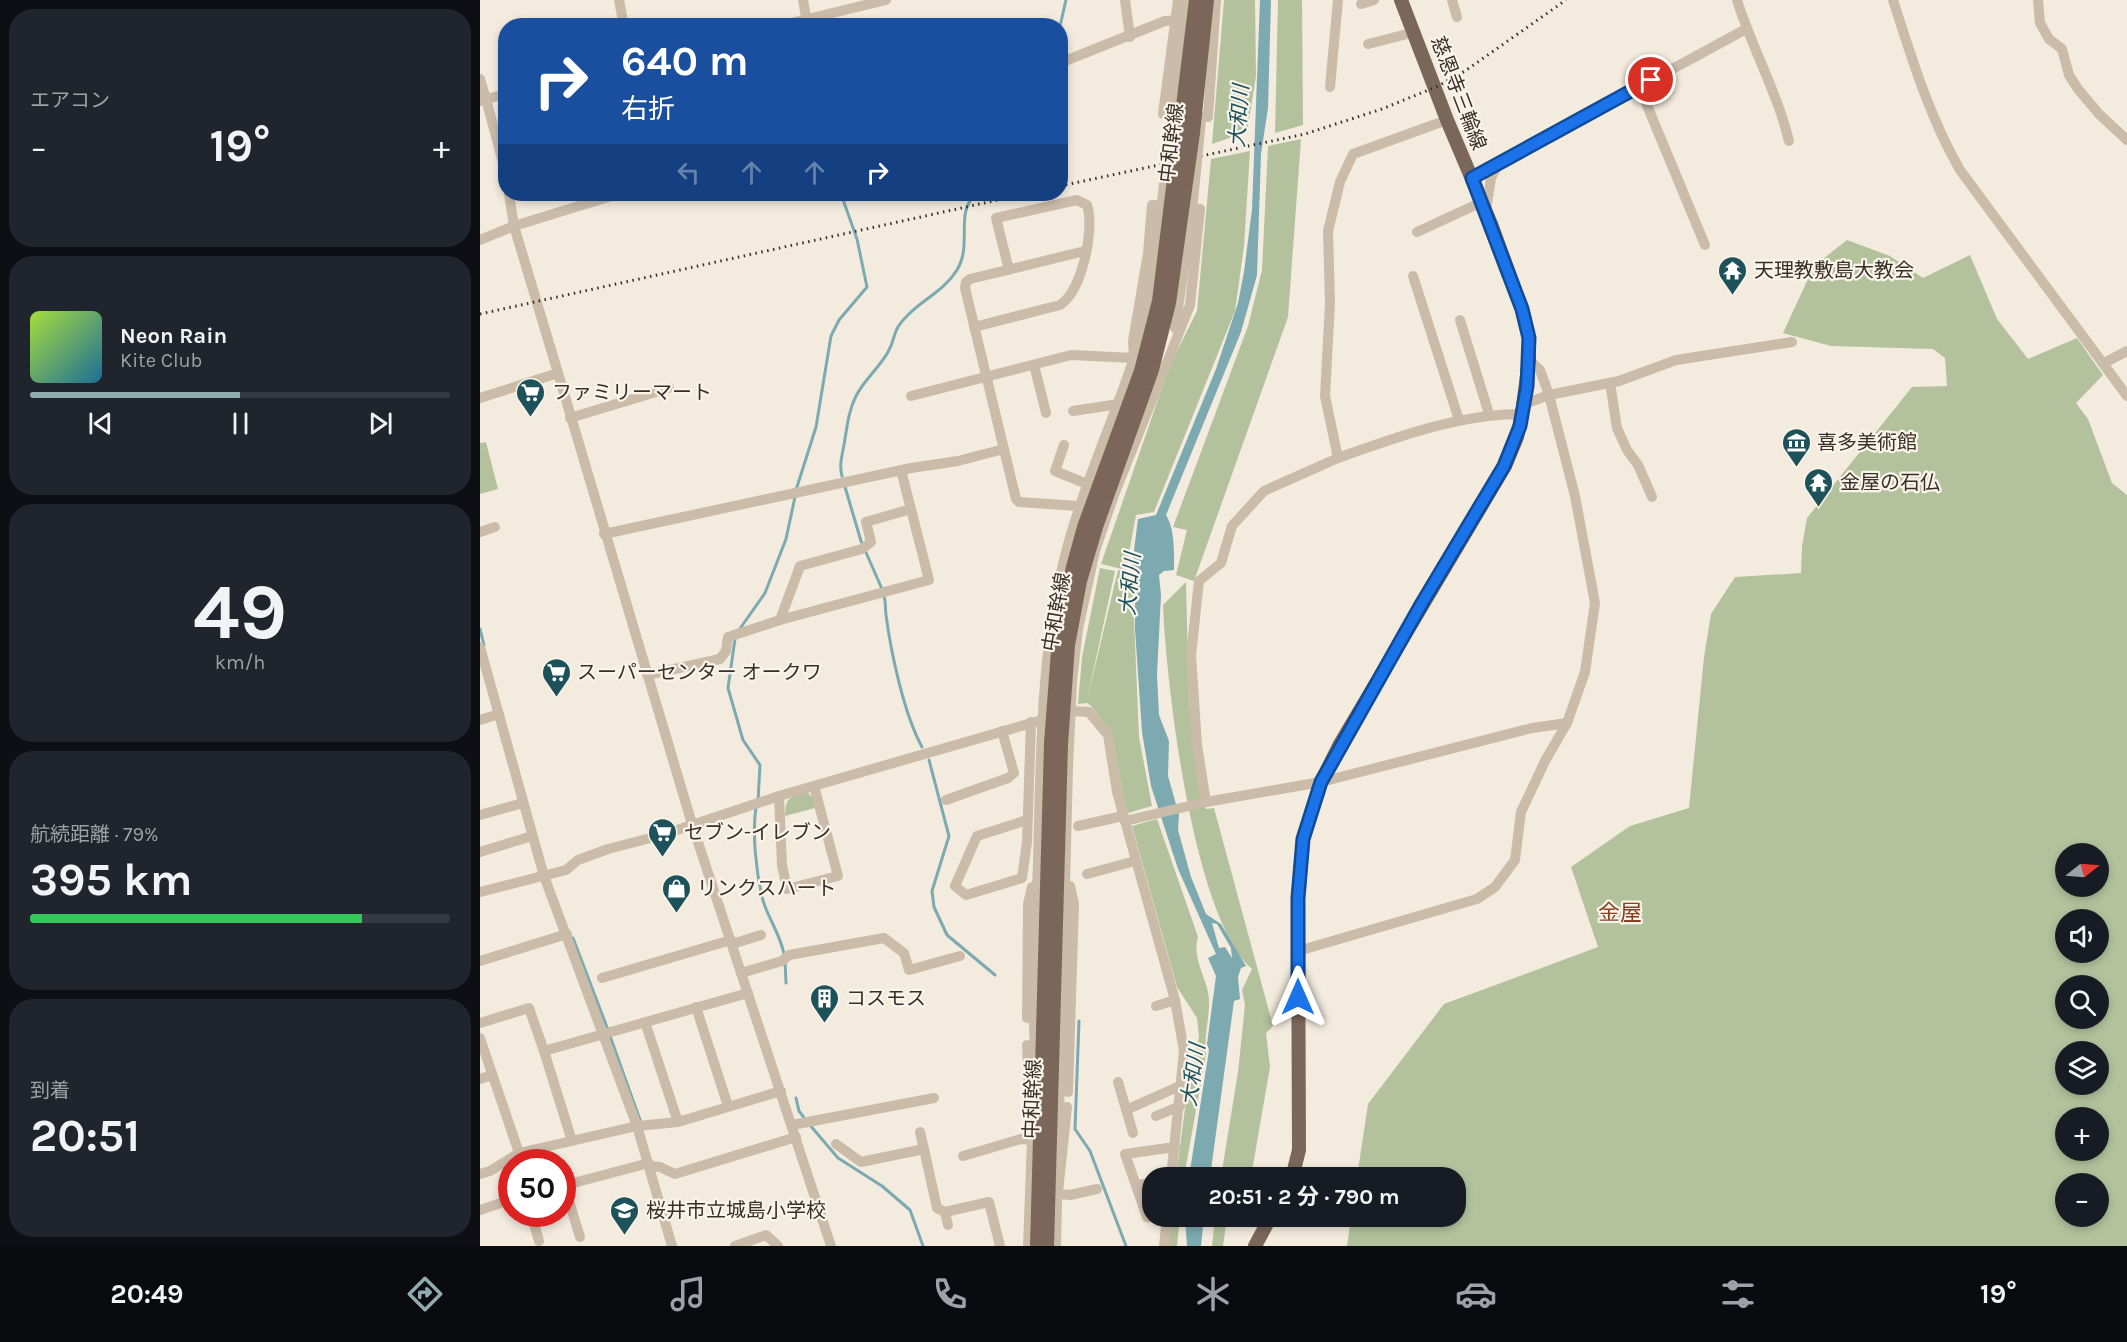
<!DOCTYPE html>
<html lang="ja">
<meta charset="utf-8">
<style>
body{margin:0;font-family:Karla,"Noto Sans JP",sans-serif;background:#20242c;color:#f1f3f6;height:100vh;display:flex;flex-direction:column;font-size:22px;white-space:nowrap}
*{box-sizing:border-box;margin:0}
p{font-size:20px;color:#9ea1a6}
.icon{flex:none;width:33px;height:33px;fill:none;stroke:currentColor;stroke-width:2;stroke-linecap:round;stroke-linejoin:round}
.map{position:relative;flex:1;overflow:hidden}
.drawer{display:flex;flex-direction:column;gap:9px;padding:9px;background:#0d0f14;width:480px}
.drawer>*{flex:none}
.top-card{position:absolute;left:18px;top:18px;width:570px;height:183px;border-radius:24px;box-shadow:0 3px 9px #0003;background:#1a4fa0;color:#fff;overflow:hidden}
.needle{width:39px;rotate:73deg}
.fabs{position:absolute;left:1575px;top:843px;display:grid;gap:12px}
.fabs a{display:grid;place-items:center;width:54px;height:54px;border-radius:50%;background:#171b24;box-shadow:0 3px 9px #0003;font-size:30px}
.speed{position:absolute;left:18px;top:1149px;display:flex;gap:12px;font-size:30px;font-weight:700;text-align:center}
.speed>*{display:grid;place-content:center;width:78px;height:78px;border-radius:50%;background:#171b24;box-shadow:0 3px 9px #0003;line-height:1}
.speed .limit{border:9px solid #d22;background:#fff;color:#111}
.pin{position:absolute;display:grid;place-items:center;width:51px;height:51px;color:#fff;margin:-26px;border:3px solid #fff;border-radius:50%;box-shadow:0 2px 6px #0007}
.me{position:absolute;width:66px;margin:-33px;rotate:0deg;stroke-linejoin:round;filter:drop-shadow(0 0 4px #0008)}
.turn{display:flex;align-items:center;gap:21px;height:126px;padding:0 24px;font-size:27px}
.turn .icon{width:78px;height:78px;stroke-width:2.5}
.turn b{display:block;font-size:42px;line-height:51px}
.lanes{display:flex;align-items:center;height:57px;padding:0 24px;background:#0003;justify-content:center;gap:30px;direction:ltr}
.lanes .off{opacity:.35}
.big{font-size:45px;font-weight:700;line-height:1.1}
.drawer .card{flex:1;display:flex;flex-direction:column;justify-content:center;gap:9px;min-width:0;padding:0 21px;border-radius:24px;background:#20242c}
.drawer .dial{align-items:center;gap:0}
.dial b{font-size:78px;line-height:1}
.song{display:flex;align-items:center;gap:18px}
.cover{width:72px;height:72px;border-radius:9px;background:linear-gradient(135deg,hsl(80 70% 55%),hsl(200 70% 35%))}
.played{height:6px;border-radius:3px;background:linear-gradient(90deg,#92abb0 50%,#363941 50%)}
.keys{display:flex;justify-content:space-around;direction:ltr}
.heat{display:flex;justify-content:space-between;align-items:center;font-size:33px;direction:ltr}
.charge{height:9px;border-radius:4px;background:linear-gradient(90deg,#34c759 79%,#363941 0)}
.trip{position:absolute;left:662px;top:1167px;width:324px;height:60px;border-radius:24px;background:#171b24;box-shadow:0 3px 9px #0003;font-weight:700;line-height:60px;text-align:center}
.tab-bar{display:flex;height:96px;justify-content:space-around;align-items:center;background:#090b0e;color:#9ea1a6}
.tab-bar .icon{width:42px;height:42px}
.tab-bar .active{color:#92abb0}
.tab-bar b{font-size:27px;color:#f1f3f6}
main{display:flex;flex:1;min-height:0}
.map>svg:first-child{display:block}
.green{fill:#b3c29d;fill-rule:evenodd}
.water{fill:#7caab0;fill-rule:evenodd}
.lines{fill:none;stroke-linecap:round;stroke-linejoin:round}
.stream{stroke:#7caab0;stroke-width:3}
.minor{stroke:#cbbba9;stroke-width:10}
.major{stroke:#7b675a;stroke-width:14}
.rail{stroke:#392f29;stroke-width:3;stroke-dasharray:1.5 4.5;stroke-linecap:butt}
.minor-bridge{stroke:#cbbba9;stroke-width:10}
.major-bridge{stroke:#7b675a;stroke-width:14}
.route-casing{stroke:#114b97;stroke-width:15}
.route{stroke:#1a73e8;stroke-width:10}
.labels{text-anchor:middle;stroke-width:4.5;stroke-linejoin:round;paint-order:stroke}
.street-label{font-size:20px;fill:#392f29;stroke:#faf4eb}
.poi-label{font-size:20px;fill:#392f29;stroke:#faf4eb;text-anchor:start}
.water-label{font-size:21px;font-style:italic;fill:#1e525b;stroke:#faf4eb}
.quarter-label{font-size:22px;fill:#894121;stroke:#faf4eb}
</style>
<main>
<section class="drawer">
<div class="card"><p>エアコン</p>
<div class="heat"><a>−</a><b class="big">19°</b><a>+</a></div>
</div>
<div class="card">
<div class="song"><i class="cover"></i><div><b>Neon Rain</b><p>Kite Club</p></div></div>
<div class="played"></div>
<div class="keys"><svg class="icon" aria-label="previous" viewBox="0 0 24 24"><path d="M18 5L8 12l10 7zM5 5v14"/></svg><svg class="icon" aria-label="pause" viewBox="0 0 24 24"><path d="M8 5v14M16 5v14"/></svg><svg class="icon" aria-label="next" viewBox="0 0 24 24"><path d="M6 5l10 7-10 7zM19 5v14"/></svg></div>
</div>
<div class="card dial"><b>49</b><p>km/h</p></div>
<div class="card"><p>航続距離 · 79%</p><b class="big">395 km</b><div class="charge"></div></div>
<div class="card"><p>到着</p><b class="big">20:51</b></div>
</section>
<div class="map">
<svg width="1647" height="1246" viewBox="0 0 1647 1246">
<rect width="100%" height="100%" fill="#f3ebde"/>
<!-- green -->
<g class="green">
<polygon points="744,0 775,0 776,76 767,132 732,144"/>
<polygon points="798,0 822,0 823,125 795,133"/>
<polygon points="821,139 808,317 714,581 696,575 707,530 693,527 768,326 782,270 788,146"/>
<polygon points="770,151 764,246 755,311 674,512 656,515 646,570 621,564 690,365 717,311 731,159"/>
<path d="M1367 240 1410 256 1443 278 1490 255 1517 319 1548 359 1597 338 1623 375 1596 403 1608 419 1632 483 1647 495V1246H867L871 1217 975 1216V1178L877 1177 888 1104 964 1004 1118 947 1091 867 1150 826 1209 808 1224 657 1231 614 1255 577 1321 573 1322 546 1327 518 1432 387 1467 386 1465 358 1453 349 1351 346 1303 333 1334 266ZM1586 854H1618V886H1586ZM1586 920H1618V952H1586ZM1586 986H1618V1018H1586ZM1586 1052H1618V1084H1586ZM1586 1118H1618V1150H1586ZM1586 1184H1618V1216H1586Z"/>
<polygon points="6,442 18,489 0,494 0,443"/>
<polygon points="620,568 635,571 607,700 638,570 652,573 659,737 672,806 648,813 643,797 632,733 611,706 607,703 598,704 602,657"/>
<path d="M706 582 709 704 726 809 734 808 793 1026 786 1033 790 1067 771 1177H741L758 1072 765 1005 762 990 772 969C713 918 686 683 683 605Z"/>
<path d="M327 792 332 797 335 808 305 816C305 798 310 796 327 792Z"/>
<path d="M677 819 718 937C712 955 724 974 728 992 732 1012 723 1034 726 1054L704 1177H696L709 1078 719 1037 717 1018 697 987 652 826Z"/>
<polygon points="691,1217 700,1217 697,1246 687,1246"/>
<polygon points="735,1217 747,1217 743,1246 732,1246"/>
</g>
<!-- water -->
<g class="water">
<path d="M780 0H791L788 108 781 154 777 275 761 332 686 515C695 529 694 553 694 570L684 571 679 575 681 595 677 675 679 715 689 741 688 776 699 815 698 830 711 877 726 914 741 924 766 966 761 968 758 977 760 999 754 1001 730 1177H709L729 1050 727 1044 736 976 728 958 736 954 698 869 671 786 662 732 655 629V572L652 566 658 519 676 515 736 369 758 303 764 272 772 209ZM732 923 737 924 751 948 752 958 745 947 739 948Z"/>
<polygon points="705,1217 724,1217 721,1246 707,1246"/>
</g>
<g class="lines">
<!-- stream -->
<g class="stream">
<polyline points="580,26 586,0"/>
<polyline points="580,51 581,58"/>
<polyline points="580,97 583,67"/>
<path d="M362 476C359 465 362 456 364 445 367 428 368 412 376 396 384 380 399 368 408 352 417 336 411 332 427 316 443 299 463 292 477 270 493 244 474 213 496 194"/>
<polyline points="365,487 381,541 402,589"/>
<polyline points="316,490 336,427 351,336 359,320 387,287 377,239 361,194"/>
<path d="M404 596C406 602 405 608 406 615 411 653 424 714 442 747"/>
<polyline points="0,629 4,645"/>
<polyline points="259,630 285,593 306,539 315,497"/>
<polyline points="255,639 248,688 263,740 280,765 278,801"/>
<polyline points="449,760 469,836 452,891 454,907 467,935 515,975"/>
<path d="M276 807C272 834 276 870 282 897 287 917 300 933 304 954"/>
<polyline points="93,938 128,1030"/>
<polyline points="305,961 306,983"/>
<polyline points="599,1021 595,1129 610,1151 646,1246"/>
<polyline points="130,1036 160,1120"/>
<polyline points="316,1098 319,1111 325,1119"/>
<polyline points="329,1124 358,1158 402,1186 430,1210 443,1246"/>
</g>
<!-- minor -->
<g class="minor">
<polyline points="139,0 144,26"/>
<polyline points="323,0 327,23"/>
<polyline points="645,0 650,37"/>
<polyline points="698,0 683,114 728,117 736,0"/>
<polyline points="972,0 977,17"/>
<path d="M1257 0C1272 48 1297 92 1309 141"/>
<path d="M1413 0C1432 59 1449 116 1480 170L1647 396"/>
<polyline points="1558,0 1560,23 1569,39 1582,49 1589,75 1598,89 1619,114 1647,140"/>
<polyline points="881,4 894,0"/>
<polyline points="299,26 406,0"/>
<polyline points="888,44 935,32"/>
<polyline points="580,63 685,21 701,20"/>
<polyline points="0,79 6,99 0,101"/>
<polyline points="1159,86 1225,245"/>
<polyline points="850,87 858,0"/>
<polyline points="26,94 6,99 26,174"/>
<path d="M967 120 873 154 860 182 848 231 850 303 845 396 858 458C917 437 979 414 1042 414"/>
<polyline points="992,178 1266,29"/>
<polyline points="29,194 34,226 78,373"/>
<polyline points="1006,210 1011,178 1018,165"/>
<polyline points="937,232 1002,202"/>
<polyline points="0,240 34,226 138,194"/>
<polyline points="933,276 979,420"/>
<polyline points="980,320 1009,414"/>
<path d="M494 327 580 305C602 291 615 230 607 205L597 200 516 218 529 270"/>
<polyline points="695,328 711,221"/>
<polyline points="1624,363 1647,351"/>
<polyline points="554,365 566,413"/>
<polyline points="1130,383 1137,428 1147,450 1158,465 1172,497"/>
<polyline points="431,396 591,355 654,358 664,323 680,218"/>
<polyline points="0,398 78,373 212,824 351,1246"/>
<polyline points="1044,404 1069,395 1139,381 1196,360 1312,342"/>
<polyline points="593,411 639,404"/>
<polyline points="90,418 189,388"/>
<polyline points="584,445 575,471 607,484"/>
<polyline points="598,506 539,502 536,499 485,288 486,282 490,279 605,251"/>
<polyline points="0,532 15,527"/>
<polyline points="124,534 431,468 478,461 524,449"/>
<polyline points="300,620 320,566 382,549 391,542 386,522 431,509"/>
<polyline points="0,647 64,876 157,1126 192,1246"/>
<polyline points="167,675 240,659 246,651 248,637 300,620 449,580 421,470"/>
<polyline points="590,711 609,712 628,735 637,792 695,1000 704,1051 691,1178"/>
<polyline points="0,720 19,714"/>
<polyline points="299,796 302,865 307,889 358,876 334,786"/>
<polyline points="466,800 528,778 534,773 522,731"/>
<polyline points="726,802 717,745 711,655 719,581 741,563 752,526 784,491 858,458"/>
<polyline points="0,815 43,803"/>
<polyline points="547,820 497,836 475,886 486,895 542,878 547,842 551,722"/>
<polyline points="645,821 726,802 841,782 1052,728 1087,723"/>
<polyline points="598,826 643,816"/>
<polyline points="0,852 52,836"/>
<polyline points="607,874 655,861"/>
<polyline points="0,892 86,870 98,860 128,849 182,835 299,796 562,720"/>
<polyline points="252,944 281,935"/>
<polyline points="818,951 997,899 1015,887 1035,860 1041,812 1065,761 1087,723 1105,672 1115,603 1095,496 1069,395 1060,370 1049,360"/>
<polyline points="0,961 87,934"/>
<polyline points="261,973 302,961 309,955 404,938 424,953 429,970 480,956"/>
<polyline points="122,978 251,940"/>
<polyline points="676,1006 695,1000"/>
<polyline points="216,1007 248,1106"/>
<polyline points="547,1018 548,904 552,887"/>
<polyline points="165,1022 198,1122"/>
<polyline points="0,1023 49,1008 64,1051 268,993"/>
<polyline points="0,1038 39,1153"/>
<polyline points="547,1045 552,1140 548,1246"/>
<polyline points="64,1051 92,1141"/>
<path d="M557 1074C550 1003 556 932 558 861 561 761 560 662 583 564 600 493 631 427 654 358L653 341 668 253 672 205 690 206"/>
<polyline points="0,1079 12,1075"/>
<polyline points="638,1082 653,1133"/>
<polyline points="588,1092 594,904 590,886"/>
<polyline points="646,1110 702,1085"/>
<polyline points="676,1116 700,1106"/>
<polyline points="312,1125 454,1098"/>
<polyline points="440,1132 444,1149"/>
<polyline points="356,1144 381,1162 444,1149 457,1208 465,1212 509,1202 520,1246"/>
<polyline points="483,1156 541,1139 552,1140"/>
<polyline points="575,1160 579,1117 588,768 592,681 598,629 615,551 634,495 710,305 720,209 705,208"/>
<polyline points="169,1166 180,1167 195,1174 316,1137"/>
<polyline points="0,1174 10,1171 39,1153 157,1126 198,1122 301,1091"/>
<polyline points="84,1185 100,1237"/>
<polyline points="656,1185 672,1183"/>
<polyline points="82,1186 169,1163"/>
<polyline points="578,1194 590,1195 617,1189"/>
<polyline points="0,1210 32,1199"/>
<polyline points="465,1212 468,1225"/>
<polyline points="51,1214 59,1241"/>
<polyline points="687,1219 667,1217 645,1154 695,1147"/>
<polyline points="255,1246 286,1235 298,1246"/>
<polyline points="576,1246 577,1201 587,1107"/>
<polyline points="684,1246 687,1216"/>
</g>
<!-- major -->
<g class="major">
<polyline points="812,1178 819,1150 818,898 823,839 841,782 860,744 1025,466 1037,437 1042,414 1049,360 1049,338 1042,309 1011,224 967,120 921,0"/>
<polyline points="557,1246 571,743"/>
<polyline points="567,1246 581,744"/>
<polyline points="775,1246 791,1216"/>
</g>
<!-- rail -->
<g class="rail">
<polyline points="580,186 825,134 902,109 956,87 985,71 1086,0"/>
<polyline points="0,314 545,194"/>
</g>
<!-- minor-bridge -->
<g class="minor-bridge">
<polyline points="680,218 706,0"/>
<polyline points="711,221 721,120"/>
</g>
<!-- major-bridge -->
<g class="major-bridge">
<polyline points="571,743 580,625 593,567 604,527 661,371 679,301 716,0"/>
<polyline points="581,744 588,645 600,581 616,527 672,370 689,303 713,133 727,0"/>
</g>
</g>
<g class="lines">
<defs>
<polyline id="route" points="818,997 818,898 823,839 841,782 942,603 1024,466 1040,426 1047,386 1049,338 1042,309 992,178 1171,80"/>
</defs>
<!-- route casing -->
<use href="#route" class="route-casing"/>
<!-- route -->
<use href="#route" class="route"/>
</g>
<!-- icons -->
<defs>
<symbol id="temple-pin" viewBox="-11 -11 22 30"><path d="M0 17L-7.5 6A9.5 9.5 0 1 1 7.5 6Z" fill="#1e525b" stroke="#faf4eb"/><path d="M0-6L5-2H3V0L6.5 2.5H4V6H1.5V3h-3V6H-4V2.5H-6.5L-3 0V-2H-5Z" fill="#fff"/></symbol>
<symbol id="supermarket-pin" viewBox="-11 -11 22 30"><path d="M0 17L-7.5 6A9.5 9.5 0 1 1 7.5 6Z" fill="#1e525b" stroke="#faf4eb"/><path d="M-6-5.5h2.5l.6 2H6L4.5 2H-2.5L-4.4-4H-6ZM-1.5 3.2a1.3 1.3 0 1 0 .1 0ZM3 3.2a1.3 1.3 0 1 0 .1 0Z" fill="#fff"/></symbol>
<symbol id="museum-pin" viewBox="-11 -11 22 30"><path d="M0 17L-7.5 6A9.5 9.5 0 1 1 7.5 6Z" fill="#1e525b" stroke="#faf4eb"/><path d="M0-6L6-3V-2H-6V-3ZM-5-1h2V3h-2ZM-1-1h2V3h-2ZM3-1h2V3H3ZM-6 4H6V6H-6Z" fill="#fff"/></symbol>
<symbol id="shop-pin" viewBox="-11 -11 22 30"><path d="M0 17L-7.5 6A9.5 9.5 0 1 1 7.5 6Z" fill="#1e525b" stroke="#faf4eb"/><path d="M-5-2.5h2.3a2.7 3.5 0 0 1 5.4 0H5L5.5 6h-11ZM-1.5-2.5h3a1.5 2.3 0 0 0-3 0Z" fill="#fff"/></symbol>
<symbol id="building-pin" viewBox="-11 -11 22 30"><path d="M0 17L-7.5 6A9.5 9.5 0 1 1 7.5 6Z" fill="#1e525b" stroke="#faf4eb"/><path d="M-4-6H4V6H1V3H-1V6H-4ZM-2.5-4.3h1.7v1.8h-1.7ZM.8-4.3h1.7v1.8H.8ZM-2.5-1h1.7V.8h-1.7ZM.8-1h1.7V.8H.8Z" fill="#fff"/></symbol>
<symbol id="school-pin" viewBox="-11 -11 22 30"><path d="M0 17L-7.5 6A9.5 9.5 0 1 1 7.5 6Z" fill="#1e525b" stroke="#faf4eb"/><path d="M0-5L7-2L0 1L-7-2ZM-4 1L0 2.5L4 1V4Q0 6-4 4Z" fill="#fff"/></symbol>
</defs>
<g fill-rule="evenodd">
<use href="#temple-pin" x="1236" y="254" width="33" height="45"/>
<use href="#supermarket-pin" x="34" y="376" width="33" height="45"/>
<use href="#museum-pin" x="1300" y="426" width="33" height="45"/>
<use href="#temple-pin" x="1322" y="466" width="33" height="45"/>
<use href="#supermarket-pin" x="60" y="656" width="33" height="45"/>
<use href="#supermarket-pin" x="166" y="816" width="33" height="45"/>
<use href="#shop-pin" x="180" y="872" width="33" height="45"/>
<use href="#building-pin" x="328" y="982" width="33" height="45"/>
<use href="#school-pin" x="128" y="1194" width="33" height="45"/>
</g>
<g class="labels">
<!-- street labels -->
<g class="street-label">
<text transform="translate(979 93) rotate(69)" y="7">慈恩寺三輪線</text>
<text transform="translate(691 143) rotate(-83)" y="7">中和幹線</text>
<text transform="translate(576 612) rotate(-80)" y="7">中和幹線</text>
<text transform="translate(552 1099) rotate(-88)" y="7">中和幹線</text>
</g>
<!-- poi labels -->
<g class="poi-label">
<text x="1274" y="277">天理教敷島大教会</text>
<text x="72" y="399">ファミリーマート</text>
<text x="1337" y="449">喜多美術館</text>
<text x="1360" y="489">金屋の石仏</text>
<text x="97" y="679">スーパーセンター オークワ</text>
<text x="204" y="839">セブン-イレブン</text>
<text x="217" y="895">リンクスハート</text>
<text x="366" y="1005">コスモス</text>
<text x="166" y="1217">桜井市立城島小学校</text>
</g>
<!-- water labels -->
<g class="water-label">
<text transform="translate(759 116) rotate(-86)" y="7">大和川</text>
<text transform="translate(650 584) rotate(-85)" y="7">大和川</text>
<text transform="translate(713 1075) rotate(-82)" y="7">大和川</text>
</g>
<!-- quarter labels -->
<g class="quarter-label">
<text x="1140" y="920">金屋</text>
</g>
</g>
</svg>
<div class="fabs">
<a><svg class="needle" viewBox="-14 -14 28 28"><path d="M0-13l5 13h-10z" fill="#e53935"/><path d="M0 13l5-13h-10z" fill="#9ea1a6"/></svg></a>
<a><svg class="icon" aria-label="sound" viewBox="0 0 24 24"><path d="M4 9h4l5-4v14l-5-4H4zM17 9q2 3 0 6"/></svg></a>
<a><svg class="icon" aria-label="search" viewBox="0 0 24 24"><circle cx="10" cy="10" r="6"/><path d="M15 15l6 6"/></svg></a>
<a><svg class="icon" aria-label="layers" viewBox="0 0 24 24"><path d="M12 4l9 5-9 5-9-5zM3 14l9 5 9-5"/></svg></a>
<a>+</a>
<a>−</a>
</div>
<div class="speed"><div class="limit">50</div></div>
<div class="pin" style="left:1171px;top:80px;background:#d93025"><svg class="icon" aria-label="arrive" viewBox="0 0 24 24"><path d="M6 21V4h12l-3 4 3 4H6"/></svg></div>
<svg class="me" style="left:818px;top:997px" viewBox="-20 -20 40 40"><path d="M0-17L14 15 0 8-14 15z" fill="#1a73e8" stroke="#fff" stroke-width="4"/></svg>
<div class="trip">20:51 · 2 分 · 790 m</div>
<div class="top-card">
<div class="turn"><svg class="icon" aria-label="right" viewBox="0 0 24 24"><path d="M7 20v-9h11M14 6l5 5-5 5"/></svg><div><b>640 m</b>右折</div></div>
<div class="lanes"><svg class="icon off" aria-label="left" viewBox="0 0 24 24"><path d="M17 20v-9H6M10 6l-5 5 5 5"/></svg><svg class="icon off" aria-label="ahead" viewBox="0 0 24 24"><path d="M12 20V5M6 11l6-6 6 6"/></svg><svg class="icon off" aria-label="ahead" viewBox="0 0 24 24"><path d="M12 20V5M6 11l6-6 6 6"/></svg><svg class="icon" aria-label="right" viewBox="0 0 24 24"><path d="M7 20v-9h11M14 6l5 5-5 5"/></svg></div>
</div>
</div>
</main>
<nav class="tab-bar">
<b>20:49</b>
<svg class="icon active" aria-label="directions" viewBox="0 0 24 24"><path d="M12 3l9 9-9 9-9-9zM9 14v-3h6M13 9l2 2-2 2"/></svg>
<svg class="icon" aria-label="music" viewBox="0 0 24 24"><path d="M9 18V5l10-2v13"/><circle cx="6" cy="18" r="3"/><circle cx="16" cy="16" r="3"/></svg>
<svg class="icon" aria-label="phone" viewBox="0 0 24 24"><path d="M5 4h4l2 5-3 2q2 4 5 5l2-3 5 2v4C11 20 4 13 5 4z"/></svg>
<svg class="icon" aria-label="climate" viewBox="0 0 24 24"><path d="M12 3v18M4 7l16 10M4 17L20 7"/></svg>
<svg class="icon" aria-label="car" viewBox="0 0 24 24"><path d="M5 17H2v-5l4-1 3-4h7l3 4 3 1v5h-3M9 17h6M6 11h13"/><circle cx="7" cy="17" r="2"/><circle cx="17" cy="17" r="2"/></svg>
<svg class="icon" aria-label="filters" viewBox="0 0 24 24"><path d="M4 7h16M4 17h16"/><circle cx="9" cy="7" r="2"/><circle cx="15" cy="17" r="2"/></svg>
<b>19°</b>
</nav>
